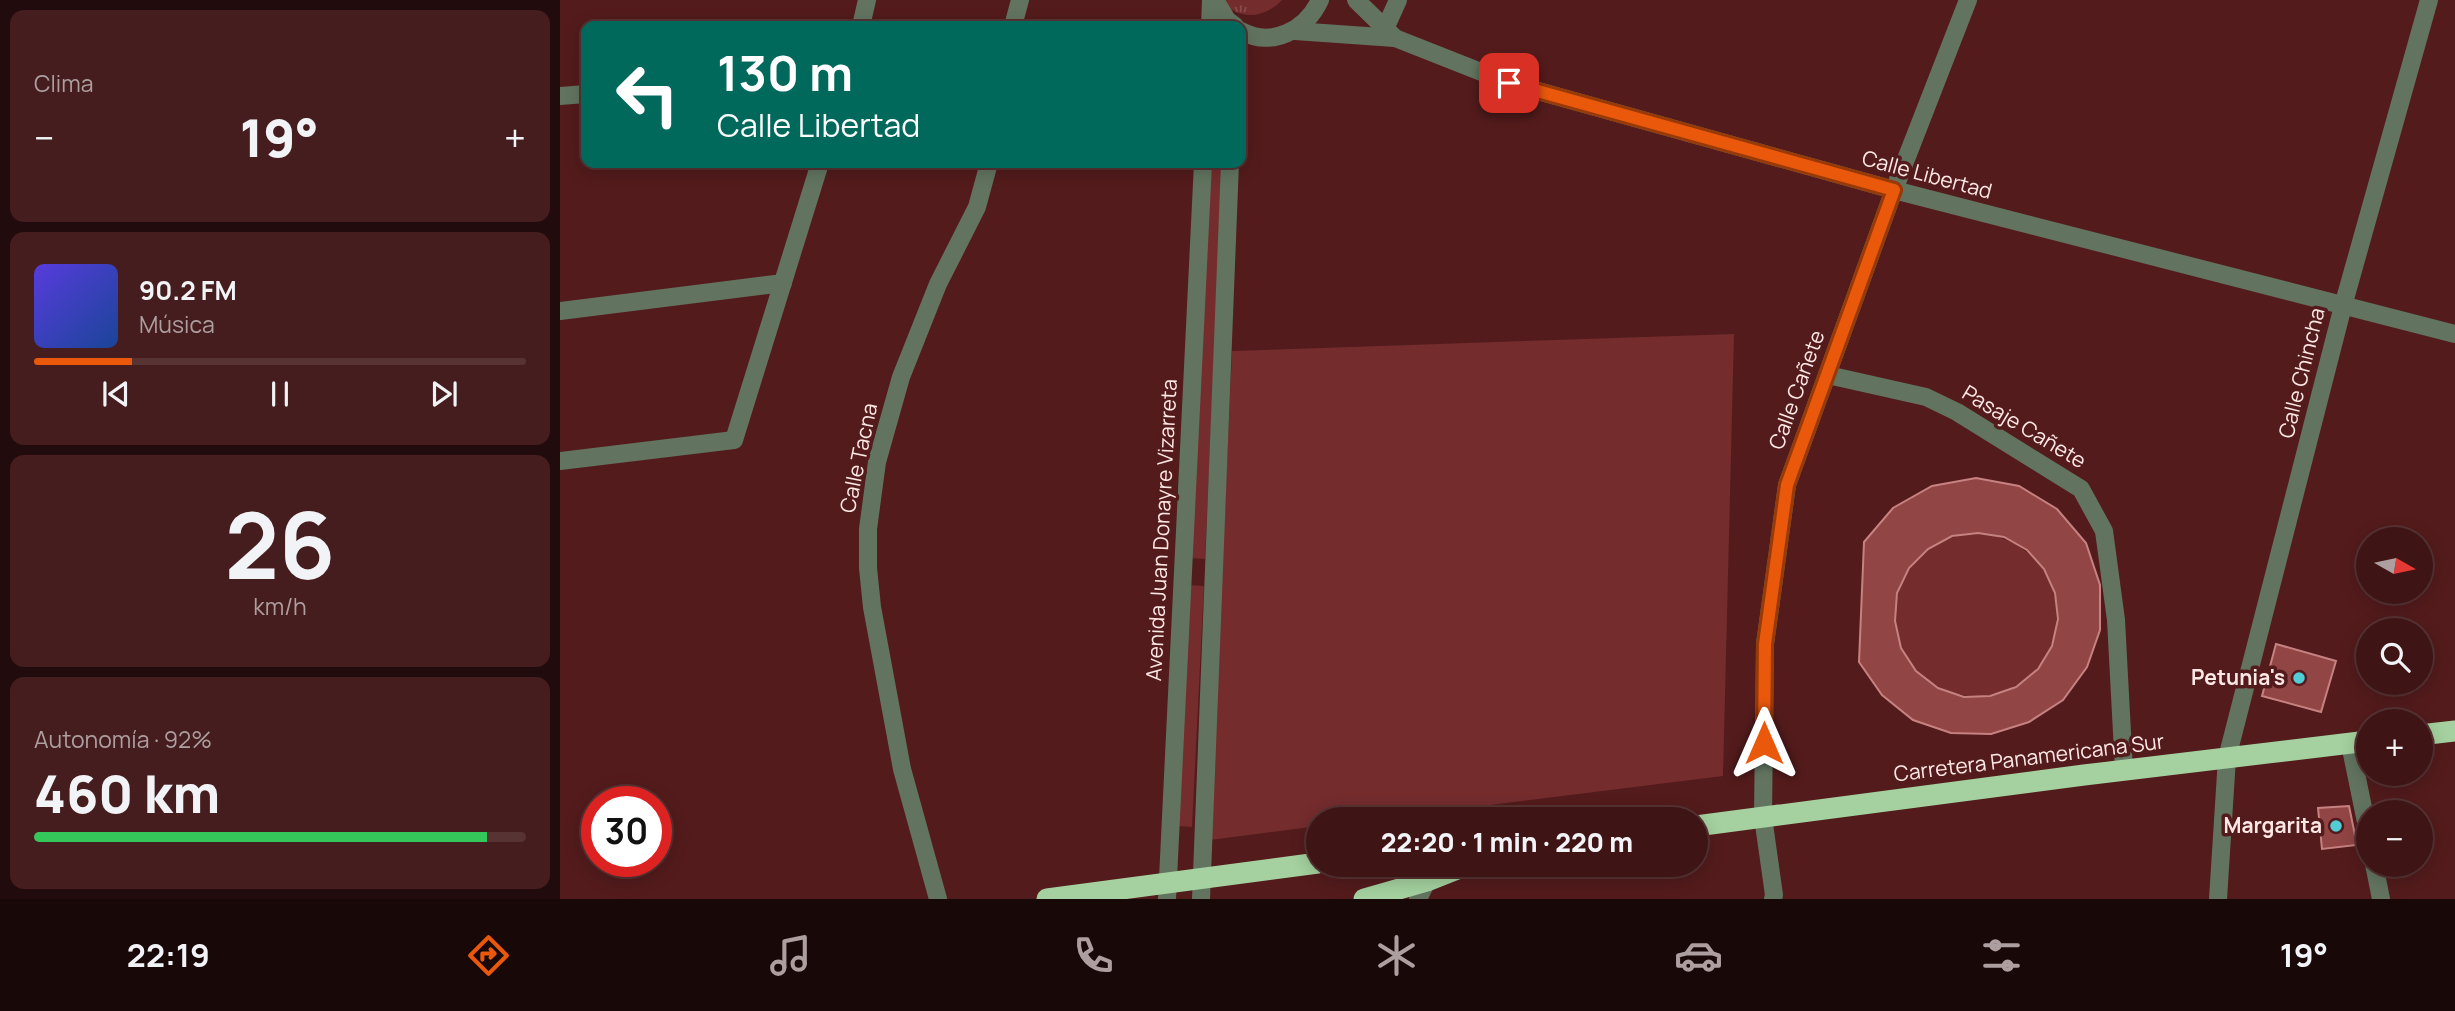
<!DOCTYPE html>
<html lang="es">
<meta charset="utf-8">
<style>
body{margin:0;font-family:Manrope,sans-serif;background:#451d1e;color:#f1f3f6;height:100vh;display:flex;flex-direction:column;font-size:26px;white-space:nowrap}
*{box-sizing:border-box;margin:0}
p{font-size:23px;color:#ad9ea0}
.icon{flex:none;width:38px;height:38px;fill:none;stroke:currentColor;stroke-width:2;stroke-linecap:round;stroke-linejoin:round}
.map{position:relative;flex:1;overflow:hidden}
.details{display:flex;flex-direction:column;gap:10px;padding:10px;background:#220b0c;width:560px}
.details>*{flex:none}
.hud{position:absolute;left:21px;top:21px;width:665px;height:147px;border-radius:14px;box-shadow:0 4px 18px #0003,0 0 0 2px #573334;background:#00695c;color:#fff;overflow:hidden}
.needle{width:46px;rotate:99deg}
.fabs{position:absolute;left:1796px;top:527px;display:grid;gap:14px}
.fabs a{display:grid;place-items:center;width:77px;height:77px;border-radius:50%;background:#3e1415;box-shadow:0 4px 18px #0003,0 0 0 2px #573334;font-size:35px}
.speed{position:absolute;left:21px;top:786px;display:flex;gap:14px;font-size:35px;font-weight:700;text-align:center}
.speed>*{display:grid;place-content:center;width:91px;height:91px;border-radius:50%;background:#3e1415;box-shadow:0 4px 18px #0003,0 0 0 2px #573334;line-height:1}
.speed .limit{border:10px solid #d22;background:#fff;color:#111}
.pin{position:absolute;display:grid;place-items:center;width:60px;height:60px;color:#fff;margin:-30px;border-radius:14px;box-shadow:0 4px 10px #0006}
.me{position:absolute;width:77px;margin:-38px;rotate:0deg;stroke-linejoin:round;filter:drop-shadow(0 0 5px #0008)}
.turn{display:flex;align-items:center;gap:24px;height:147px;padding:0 21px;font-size:32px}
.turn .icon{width:91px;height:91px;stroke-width:2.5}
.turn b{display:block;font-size:49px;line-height:60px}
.big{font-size:52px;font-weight:800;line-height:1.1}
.details .card{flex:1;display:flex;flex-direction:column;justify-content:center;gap:10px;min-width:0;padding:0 24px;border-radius:14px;background:#451d1e}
.details .dial{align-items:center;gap:0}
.dial b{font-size:91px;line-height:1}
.song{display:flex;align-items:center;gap:21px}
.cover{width:84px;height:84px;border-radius:10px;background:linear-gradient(135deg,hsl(250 70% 55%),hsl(220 70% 35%))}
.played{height:7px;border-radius:4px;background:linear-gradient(90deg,#ea580c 20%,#573334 20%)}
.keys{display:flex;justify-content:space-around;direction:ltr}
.heat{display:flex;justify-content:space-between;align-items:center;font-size:38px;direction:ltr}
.charge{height:10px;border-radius:5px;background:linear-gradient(90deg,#34c759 92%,#573334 0)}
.trip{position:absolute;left:746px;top:807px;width:402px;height:70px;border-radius:35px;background:#3e1415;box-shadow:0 4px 18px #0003,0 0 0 2px #573334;font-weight:800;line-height:70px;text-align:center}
.tabs{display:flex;height:112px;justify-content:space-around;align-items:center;background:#190808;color:#ad9ea0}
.tabs .icon{width:49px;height:49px}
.tabs .selected{color:#ea580c}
.tabs b{font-size:32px;color:#f1f3f6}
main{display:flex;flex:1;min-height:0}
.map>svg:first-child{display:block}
.park{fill:url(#park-tufts)}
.garden{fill:#742c2d}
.building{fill:#914544;stroke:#c68280;stroke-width:2;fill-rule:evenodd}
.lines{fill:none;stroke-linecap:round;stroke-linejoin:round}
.minor{stroke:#627460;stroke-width:18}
.highway{stroke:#a4d19f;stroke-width:21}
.route-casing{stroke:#983908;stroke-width:18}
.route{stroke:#ea580c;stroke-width:12}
.poi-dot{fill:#52ccd5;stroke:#531b1c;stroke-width:2.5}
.labels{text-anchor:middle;stroke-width:7;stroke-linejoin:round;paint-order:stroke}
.street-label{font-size:21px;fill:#fee8e6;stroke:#531b1c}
.poi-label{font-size:21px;font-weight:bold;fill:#fee8e6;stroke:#531b1c;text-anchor:end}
</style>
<main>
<section class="details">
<div class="card"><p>Clima</p>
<div class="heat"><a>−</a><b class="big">19°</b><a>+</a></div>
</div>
<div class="card">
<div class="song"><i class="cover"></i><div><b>90.2 FM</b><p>Música</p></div></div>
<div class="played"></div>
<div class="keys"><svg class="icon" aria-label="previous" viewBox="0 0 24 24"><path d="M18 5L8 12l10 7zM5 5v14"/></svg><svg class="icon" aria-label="pause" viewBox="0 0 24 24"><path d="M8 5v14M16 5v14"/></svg><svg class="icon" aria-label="next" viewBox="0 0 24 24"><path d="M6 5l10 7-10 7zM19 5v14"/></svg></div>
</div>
<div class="card dial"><b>26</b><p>km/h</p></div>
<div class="card"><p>Autonomía · 92%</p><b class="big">460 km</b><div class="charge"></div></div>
</section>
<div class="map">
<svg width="1895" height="899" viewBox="0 0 1895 899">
<defs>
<pattern id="park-tufts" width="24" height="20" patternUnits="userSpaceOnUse" patternTransform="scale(1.75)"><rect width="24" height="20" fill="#742c2d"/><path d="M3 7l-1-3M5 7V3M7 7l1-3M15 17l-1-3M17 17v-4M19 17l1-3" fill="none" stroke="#894b4b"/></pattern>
</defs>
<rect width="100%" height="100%" fill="#531b1c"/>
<!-- park -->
<path class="park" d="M660 0H722C703 19 679 21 660 0Z"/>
<!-- garden -->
<g class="garden">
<polygon points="648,163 663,163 645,559 631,558"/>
<polygon points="1174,334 1163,776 818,819 758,819 758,826 650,840 672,351"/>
<circle cx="1416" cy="615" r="81"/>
<polygon points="628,585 644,586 632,827 617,826"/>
</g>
<!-- building -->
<g class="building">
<path d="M1416 478 1459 486 1497 509 1526 543 1540 585V630L1527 667 1503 700 1469 722 1431 734 1391 733 1353 720 1322 695 1299 662 1304 542 1333 508 1372 486ZM1418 533 1444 537 1467 550 1484 569 1495 593 1498 619 1492 646 1478 669 1456 687 1430 696 1404 697 1378 688 1356 671 1341 648 1335 621 1337 593 1349 568 1368 549 1392 536Z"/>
<polygon points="1716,644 1776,661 1761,712 1702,696"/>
<polygon points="1789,806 1797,845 1762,849 1758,808"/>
</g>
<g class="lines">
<!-- minor -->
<g class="minor">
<polyline points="655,0 667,20 675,26"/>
<polyline points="796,0 835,38"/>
<polyline points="301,26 307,0"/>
<polyline points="453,26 460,0"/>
<polyline points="650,26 651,0"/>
<polyline points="825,29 838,0"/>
<path d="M681 31C712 48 746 30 760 0"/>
<polyline points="735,31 835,38 949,83 1334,190 1895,334"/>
<polyline points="0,96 26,94"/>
<polyline points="0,311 223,283"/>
<polyline points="1268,375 1366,397 1397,412 1521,489 1544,531 1556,620 1564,770"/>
<polyline points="0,461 174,440 260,163"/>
<polyline points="1790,744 1808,832"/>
<polyline points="1814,864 1821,899"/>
<polyline points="378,899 342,769 312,607 308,568 308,529 317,462 341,377 378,284 417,207 429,163"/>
<polyline points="607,899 643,163"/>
<polyline points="641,899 670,163"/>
<polyline points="858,899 867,881 870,864"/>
<polyline points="1213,899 1214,895 1203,817 1205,644 1227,485 1334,190 1408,0"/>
<polyline points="1658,899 1667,758 1783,306 1869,0"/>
</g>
<!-- highway -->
<g class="highway">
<polyline points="1860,735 1895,731"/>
<polyline points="1136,826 1524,775 1808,741"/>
<polyline points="487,899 758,863"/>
<polyline points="804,899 867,881 910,864"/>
</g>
</g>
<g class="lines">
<defs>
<polyline id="route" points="949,83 1334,190 1227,485 1205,644 1204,743"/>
</defs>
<!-- route casing -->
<use href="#route" class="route-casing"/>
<!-- route -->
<use href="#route" class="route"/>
</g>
<!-- markers -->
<g class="poi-dot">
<circle cx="1739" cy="678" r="7"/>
<circle cx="1776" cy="826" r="7"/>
</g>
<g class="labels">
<!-- street labels -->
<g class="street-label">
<text transform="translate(1367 175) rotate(15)" y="7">Calle Libertad</text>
<text transform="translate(1742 373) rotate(-76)" y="7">Calle Chincha</text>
<text transform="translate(1237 390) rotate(-70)" y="7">Calle Cañete</text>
<text transform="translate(1464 427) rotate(31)" y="7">Pasaje Cañete</text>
<text transform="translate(299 458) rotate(-78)" y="7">Calle Tacna</text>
<text transform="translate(602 530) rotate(-87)" y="7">Avenida Juan Donayre Vizarreta</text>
<text transform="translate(1469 758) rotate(-7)" y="7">Carretera Panamericana Sur</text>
</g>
<!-- poi labels -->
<g class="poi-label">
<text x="1725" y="685">Petunia's</text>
<text x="1762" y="833">Margarita</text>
</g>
</g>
</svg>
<div class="fabs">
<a><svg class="needle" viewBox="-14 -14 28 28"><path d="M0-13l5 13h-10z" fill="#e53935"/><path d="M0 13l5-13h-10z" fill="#ad9ea0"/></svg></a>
<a><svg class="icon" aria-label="search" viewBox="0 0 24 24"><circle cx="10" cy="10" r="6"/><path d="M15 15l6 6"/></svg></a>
<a>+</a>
<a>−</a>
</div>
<div class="speed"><div class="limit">30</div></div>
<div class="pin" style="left:949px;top:83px;background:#d93025"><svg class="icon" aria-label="arrive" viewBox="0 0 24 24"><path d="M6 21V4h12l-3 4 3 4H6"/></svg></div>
<svg class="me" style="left:1204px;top:743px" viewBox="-20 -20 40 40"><path d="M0-17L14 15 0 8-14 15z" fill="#ea580c" stroke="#fff" stroke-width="4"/></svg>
<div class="trip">22:20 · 1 min · 220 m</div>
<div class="hud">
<div class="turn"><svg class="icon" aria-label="left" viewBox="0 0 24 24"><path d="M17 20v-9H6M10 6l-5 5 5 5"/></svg><div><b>130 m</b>Calle Libertad</div></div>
</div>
</div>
</main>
<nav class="tabs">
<b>22:19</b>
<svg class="icon selected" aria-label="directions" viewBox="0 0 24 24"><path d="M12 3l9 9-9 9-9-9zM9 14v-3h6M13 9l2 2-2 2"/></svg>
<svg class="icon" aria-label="music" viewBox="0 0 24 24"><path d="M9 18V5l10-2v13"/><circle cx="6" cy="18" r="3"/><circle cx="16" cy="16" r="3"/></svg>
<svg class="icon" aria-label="phone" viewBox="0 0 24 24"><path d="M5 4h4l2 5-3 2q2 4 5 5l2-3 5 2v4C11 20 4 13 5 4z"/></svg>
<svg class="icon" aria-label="climate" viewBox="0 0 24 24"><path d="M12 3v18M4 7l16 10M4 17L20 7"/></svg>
<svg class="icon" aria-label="car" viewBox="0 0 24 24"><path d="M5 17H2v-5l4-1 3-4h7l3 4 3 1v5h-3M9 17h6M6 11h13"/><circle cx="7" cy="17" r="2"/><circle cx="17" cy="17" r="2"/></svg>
<svg class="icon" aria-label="filters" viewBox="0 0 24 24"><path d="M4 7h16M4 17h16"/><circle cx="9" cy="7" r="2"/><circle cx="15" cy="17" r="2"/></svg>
<b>19°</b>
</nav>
